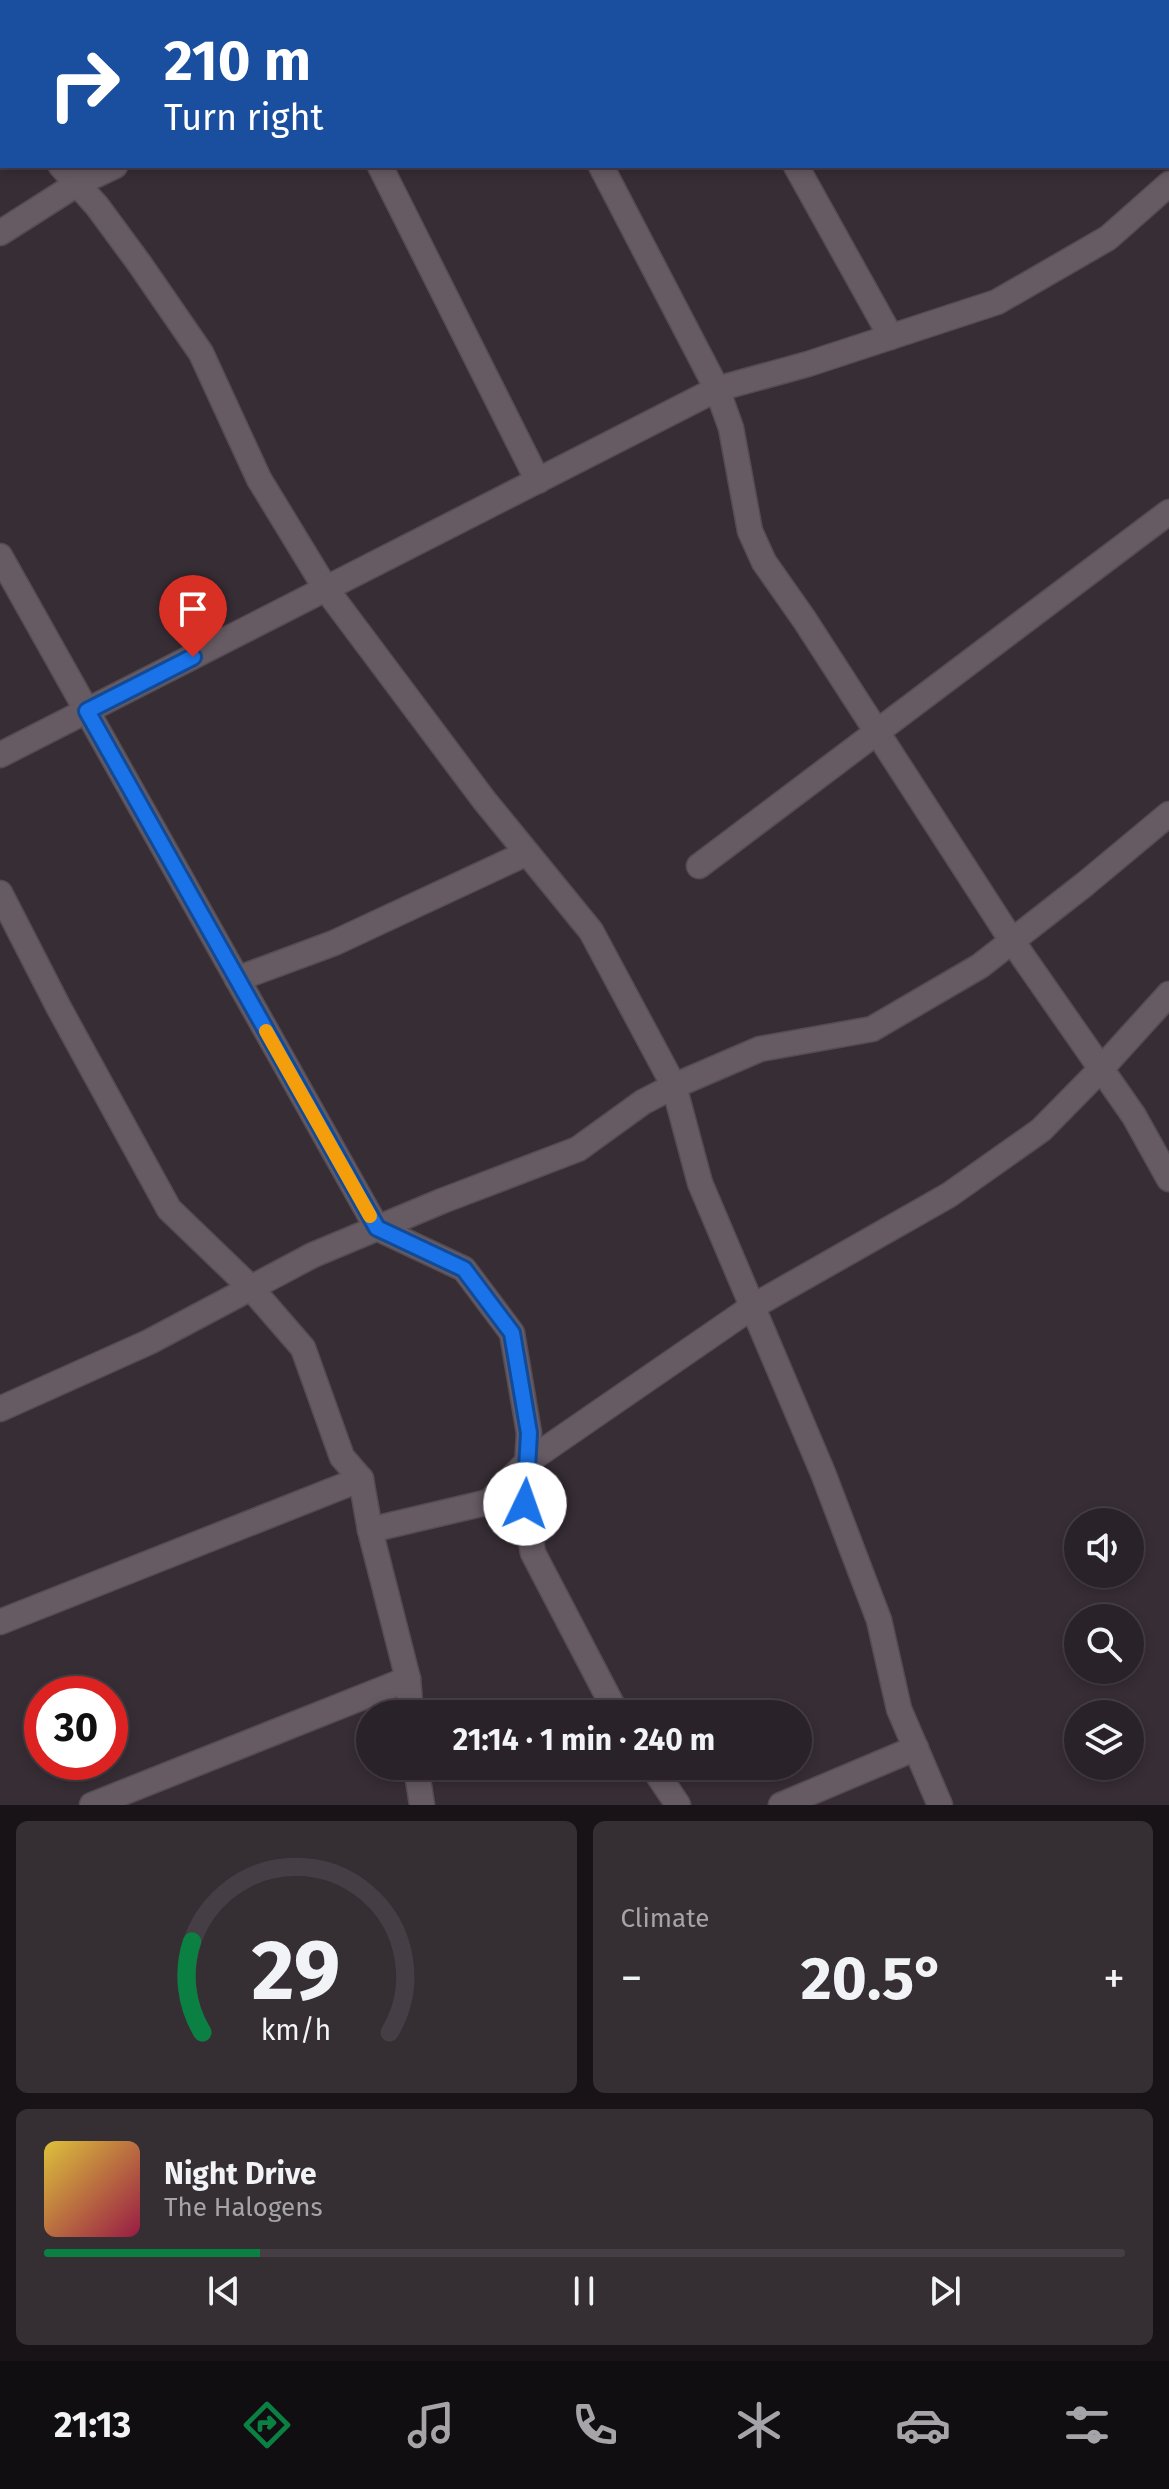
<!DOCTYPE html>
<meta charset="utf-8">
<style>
body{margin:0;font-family:"Fira Sans",sans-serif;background:#352f34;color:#f1f3f6;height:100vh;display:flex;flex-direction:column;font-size:30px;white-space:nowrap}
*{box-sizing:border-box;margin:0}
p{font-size:26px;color:#a5a4a8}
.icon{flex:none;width:44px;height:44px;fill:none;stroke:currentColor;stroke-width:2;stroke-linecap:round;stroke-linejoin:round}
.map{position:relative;height:1805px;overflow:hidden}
.panel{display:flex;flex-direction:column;gap:16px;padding:16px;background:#171316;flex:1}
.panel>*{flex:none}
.top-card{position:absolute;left:0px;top:0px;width:1170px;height:168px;box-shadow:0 4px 12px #0003,0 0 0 2px #453f45;background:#1a4fa0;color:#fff;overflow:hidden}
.fabs{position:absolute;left:1064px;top:1508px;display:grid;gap:16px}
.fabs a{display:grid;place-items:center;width:80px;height:80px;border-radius:50%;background:#292228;box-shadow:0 4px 12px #0003,0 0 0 2px #453f45;font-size:40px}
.speed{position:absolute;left:24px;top:1676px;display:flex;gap:16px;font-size:40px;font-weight:700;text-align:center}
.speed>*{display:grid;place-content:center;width:104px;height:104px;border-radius:50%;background:#292228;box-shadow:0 4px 12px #0003,0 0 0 2px #453f45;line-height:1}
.speed .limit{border:12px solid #d22;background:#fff;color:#111}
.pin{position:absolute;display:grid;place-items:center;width:68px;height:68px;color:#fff;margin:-82px -34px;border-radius:50% 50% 50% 0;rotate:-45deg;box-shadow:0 0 8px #0007}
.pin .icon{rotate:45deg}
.me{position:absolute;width:88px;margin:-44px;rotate:3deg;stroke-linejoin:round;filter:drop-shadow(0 0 6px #0008)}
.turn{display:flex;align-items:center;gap:28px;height:168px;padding:0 32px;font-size:36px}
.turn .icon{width:104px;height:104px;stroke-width:2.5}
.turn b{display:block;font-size:56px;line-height:68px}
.big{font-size:60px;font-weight:700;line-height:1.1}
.panel .card{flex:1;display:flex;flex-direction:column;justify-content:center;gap:12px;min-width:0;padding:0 28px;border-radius:12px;background:#352f34}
.panel .dial{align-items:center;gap:0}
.dial svg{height:208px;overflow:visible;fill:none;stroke:#453f45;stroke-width:7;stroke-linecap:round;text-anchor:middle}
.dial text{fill:#f1f3f6;stroke:none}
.song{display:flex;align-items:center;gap:24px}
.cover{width:96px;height:96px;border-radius:12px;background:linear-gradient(135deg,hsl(50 70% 55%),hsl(340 70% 35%))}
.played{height:8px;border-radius:4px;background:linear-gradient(90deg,#0b8043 20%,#453f45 20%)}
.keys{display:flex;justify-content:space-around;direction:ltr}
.heat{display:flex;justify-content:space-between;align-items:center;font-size:44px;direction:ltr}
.panel .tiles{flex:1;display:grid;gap:16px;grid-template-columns:1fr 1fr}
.card:last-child{grid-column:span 2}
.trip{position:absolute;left:356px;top:1700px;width:456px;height:80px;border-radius:40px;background:#292228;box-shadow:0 4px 12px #0003,0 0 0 2px #453f45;font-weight:700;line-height:80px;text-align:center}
.tab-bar{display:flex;height:128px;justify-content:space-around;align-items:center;background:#100e10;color:#a5a4a8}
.tab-bar .icon{width:56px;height:56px}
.tab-bar .current{color:#0b8043}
.tab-bar b{font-size:36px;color:#f1f3f6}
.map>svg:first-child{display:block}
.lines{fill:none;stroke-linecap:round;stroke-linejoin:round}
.street-casing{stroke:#554c53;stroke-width:27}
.street{stroke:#665a63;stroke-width:24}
.route-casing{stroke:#114b97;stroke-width:20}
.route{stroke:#1a73e8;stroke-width:14}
.slow{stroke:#f59e0b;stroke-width:14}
</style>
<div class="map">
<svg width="1169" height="1805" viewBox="0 0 1169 1805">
<rect width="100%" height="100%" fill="#372d35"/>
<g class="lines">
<defs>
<g id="street">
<polyline points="264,0 265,2"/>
<polyline points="515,0 516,2"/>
<polyline points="702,0 703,2"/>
<polyline points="1027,0 1029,2"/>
<polyline points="458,2 462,0"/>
<polyline points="1168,5 1169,5"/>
<polyline points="0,91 2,93"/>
<polyline points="1168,111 1169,112"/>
<polyline points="61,166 97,206 139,263 201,353 259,479 326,589 484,800 591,931 674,1086 700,1183 823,1473 879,1620 899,1709 940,1805"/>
<polyline points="380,166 538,481"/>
<polyline points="601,166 717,389 731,428 750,531 764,562 804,619 1012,941 1134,1116 1169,1179"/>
<polyline points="796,166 891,337"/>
<polyline points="0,233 77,184 115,166"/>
<polyline points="0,556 377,1228 464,1269 512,1333 529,1433 525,1504 533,1553 617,1714"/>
<polyline points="0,755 717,389 808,364 997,302 1108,238 1169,184"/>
<polyline points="699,866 1169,512"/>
<polyline points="0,893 59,1008 169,1209 251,1288 303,1348 342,1457 361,1479 370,1530 408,1679 411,1714"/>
<polyline points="237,979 334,943 527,853"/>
<polyline points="0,1409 149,1342 313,1255 442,1201 578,1149 643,1102 674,1086 760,1049 872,1029 980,966 1085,884 1169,814"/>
<polyline points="370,1530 489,1502 527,1462 752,1307 949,1195 1041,1130 1101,1069 1169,994"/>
<polyline points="0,1622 361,1479"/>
<polyline points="416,1766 422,1805"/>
<polyline points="652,1766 678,1805"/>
<polyline points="92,1805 408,1679"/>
<polyline points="781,1805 916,1748"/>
</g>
</defs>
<!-- street casing -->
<use href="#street" class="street-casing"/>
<!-- street -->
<use href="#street" class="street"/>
</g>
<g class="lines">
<defs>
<polyline id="route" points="193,657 87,711 377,1228 464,1269 512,1333 529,1433 525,1504"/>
</defs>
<!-- route casing -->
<use href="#route" class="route-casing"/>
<!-- route -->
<use href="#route" class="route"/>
<!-- slow -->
<polyline class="slow" points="266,1031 370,1216"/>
</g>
</svg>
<div class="fabs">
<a><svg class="icon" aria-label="sound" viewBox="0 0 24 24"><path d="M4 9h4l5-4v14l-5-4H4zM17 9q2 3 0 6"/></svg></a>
<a><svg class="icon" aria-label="search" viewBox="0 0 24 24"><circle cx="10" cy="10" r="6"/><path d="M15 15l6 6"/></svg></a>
<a><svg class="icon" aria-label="layers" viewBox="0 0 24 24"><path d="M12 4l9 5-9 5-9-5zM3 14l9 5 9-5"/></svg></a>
</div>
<div class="speed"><div class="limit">30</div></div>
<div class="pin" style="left:193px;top:657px;background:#d93025"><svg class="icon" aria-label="arrive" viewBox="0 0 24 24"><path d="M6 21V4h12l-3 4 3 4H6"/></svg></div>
<svg class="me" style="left:525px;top:1504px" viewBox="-20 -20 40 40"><circle r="19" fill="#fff"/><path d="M0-13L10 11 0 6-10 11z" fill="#1a73e8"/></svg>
<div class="trip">21:14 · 1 min · 240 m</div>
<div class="top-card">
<div class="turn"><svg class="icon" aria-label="right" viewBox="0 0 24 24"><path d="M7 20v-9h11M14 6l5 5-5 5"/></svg><div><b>210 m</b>Turn right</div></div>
</div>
</div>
<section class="panel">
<div class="tiles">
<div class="card dial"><svg viewBox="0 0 100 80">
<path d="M14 69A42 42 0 1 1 86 69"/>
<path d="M14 69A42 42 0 0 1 10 34" stroke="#0b8043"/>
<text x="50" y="56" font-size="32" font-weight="700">29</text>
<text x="50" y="72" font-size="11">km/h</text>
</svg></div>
<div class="card"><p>Climate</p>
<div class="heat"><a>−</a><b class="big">20.5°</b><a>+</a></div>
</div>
<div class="card">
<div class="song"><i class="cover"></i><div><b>Night Drive</b><p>The Halogens</p></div></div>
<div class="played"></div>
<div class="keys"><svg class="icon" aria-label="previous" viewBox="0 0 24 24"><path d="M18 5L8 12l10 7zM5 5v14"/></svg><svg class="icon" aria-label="pause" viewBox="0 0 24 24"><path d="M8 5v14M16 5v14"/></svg><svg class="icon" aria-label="next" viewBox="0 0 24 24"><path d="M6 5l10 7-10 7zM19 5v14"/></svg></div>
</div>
</div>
</section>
<nav class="tab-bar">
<b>21:13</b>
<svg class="icon current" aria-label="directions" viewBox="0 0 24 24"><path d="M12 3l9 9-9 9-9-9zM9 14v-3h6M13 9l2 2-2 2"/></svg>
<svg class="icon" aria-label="music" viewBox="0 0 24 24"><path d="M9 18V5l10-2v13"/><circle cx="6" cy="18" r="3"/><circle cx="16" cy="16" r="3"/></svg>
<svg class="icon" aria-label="phone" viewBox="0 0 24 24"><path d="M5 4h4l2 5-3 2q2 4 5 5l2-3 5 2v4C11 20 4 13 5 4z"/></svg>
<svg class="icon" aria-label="climate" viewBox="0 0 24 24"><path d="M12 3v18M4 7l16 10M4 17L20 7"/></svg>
<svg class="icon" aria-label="car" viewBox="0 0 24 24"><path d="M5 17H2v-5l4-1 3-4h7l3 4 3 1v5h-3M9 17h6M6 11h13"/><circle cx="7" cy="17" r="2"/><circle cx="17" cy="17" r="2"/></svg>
<svg class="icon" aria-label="filters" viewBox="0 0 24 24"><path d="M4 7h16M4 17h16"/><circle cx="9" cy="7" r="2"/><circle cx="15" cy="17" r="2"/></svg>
</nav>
